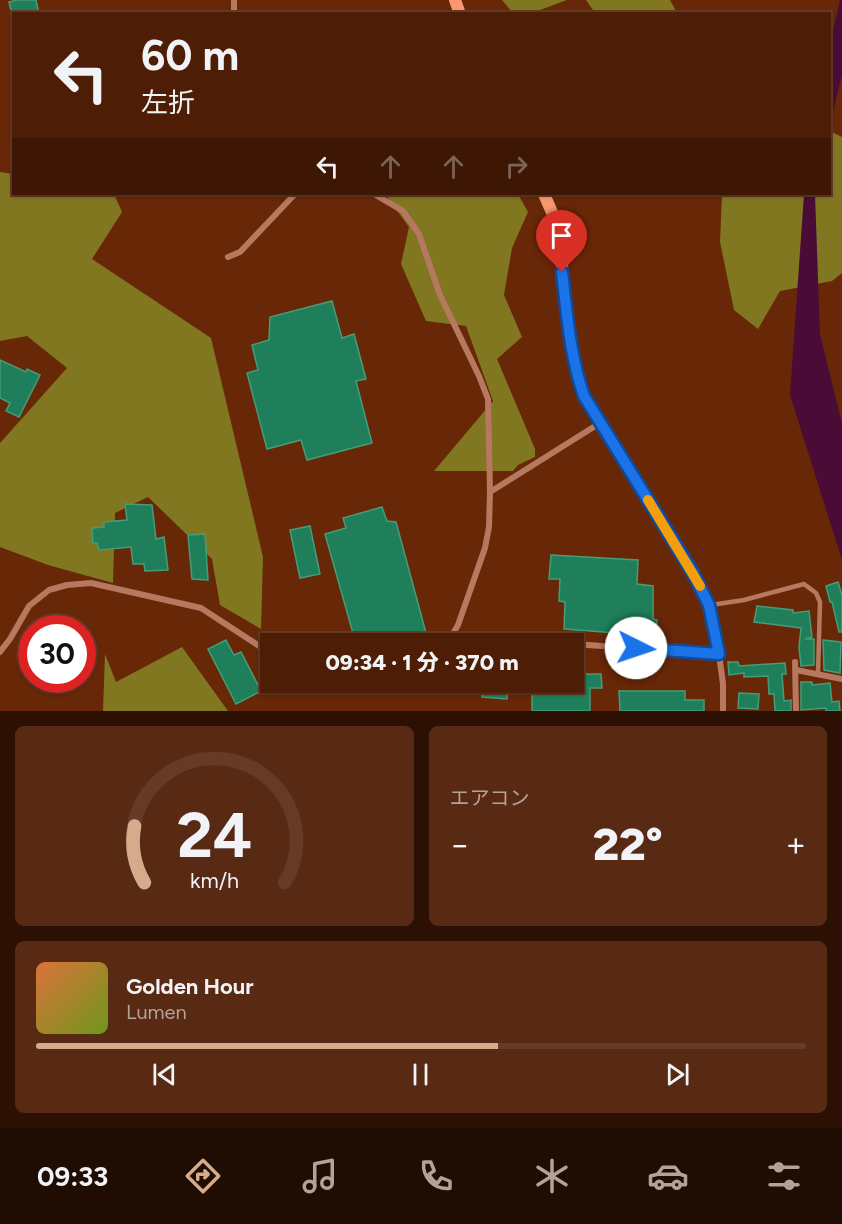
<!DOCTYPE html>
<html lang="ja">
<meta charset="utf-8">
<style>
body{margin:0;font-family:Figtree,"Noto Sans JP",sans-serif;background:#582a13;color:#f1f3f6;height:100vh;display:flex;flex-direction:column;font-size:22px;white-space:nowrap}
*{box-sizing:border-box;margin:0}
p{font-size:20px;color:#b3a29a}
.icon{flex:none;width:33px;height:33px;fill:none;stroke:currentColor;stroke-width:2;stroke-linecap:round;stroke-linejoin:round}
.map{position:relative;height:711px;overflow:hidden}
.details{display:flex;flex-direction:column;gap:15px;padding:15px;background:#2b1003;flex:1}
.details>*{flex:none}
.banner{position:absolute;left:12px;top:12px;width:819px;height:183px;border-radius:0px;box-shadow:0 2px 4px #0004,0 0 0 2px #653b27;background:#4e1d05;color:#f1f3f6;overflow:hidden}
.speed{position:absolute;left:18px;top:615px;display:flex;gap:12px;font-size:30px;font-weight:700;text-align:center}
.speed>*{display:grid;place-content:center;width:78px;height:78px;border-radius:50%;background:#4e1d05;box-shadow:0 2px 4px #0004,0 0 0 2px #653b27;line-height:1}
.speed .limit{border:9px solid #d22;background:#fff;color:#111}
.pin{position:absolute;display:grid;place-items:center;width:51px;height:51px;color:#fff;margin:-62px -26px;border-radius:50% 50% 50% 0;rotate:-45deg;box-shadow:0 0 6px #0007}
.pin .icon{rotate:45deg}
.me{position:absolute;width:66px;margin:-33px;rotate:94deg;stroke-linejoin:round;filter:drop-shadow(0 0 4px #0008)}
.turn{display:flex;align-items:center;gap:21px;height:126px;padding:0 30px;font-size:27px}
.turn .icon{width:78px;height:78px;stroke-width:2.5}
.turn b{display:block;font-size:42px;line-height:51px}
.lanes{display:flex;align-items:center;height:57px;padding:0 30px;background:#0003;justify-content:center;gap:30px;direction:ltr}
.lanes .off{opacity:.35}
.big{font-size:45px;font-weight:800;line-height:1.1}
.details .tile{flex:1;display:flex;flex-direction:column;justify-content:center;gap:9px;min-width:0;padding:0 21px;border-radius:9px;background:#582a13}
.details .dial{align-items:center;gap:0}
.dial svg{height:156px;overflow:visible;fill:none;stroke:#653b27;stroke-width:7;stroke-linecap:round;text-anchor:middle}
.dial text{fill:#f1f3f6;stroke:none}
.song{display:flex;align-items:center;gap:18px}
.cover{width:72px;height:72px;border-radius:9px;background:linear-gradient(135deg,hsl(20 70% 55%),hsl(80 70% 35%))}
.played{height:6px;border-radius:3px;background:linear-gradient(90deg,#d6ab8b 60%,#653b27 60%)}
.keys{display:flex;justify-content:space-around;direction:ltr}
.heat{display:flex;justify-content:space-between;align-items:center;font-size:33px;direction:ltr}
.details .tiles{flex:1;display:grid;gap:15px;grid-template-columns:1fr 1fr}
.tile:last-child{grid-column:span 2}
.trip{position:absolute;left:260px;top:633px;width:324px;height:60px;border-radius:0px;background:#4e1d05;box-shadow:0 2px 4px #0004,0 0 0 2px #653b27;font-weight:800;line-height:60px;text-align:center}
.menu{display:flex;height:96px;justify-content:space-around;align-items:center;background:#1f0c02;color:#b3a29a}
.menu .icon{width:42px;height:42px}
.menu .on{color:#d6ab8b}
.menu b{font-size:27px;color:#f1f3f6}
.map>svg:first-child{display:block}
.forest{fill:#817721}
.water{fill:#4a0c37}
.building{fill:#1e7f5a;stroke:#479c77;stroke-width:1.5}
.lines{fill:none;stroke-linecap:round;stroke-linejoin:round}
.lane{stroke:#b67960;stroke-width:4.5}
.street{stroke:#b67960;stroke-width:6}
.secondary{stroke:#f99870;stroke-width:12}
.route-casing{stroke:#114b97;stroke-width:15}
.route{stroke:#1a73e8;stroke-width:10}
.slow{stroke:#f59e0b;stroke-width:10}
</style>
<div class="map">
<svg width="842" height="711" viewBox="0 0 842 711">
<rect width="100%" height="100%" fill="#682707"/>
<!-- forest -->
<g class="forest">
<polygon points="502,0 567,0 532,13 513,13"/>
<polygon points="586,0 670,0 677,13 595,13"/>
<polygon points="830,131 842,137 842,273 832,281 780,291 758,329 734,310 720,242 722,194 830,194"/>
<polygon points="0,172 13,174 14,194 114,194 122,212 92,259 211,338 263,557 261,629 220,605 212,559 148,497 115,513 113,583 48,565 0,547 0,443 67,368 27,336 0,341"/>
<polygon points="385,194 518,194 528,212 512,248 504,295 522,337 497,359 535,449 535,457 518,465 513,471 434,471 493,401 466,326 426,321 401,264 409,227"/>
<polygon points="182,647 228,711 103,711 105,654 116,682"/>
</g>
<!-- water -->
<g class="water">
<polygon points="840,0 842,0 842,75 830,124 830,44"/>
<polygon points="804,194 815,194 820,334 842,424 842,560 790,395"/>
</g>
<!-- building -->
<g class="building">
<polygon points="17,0 36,0 39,14 12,14 9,2"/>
<polygon points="332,301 342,338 354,334 366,379 356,381 372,443 307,460 301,440 267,449 247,373 258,370 252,345 269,340 270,317"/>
<polygon points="0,360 26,372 27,369 40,375 19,417 6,411 10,403 0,398"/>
<polygon points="125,504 152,505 156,539 164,537 168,570 145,571 144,564 133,564 131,547 99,550 97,543 93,543 92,528 104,527 104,522 127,520"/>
<polygon points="382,507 387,521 396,522 426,633 400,640 401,644 356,644 325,534 346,528 343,518"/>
<polygon points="310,526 320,574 300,578 290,530"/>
<polygon points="205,534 208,580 192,579 188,535"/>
<polygon points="551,555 638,560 637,584 653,586 653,619 657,620 656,636 564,629 565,602 559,601 560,579 549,579"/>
<polygon points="838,582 842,595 842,632 839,632 832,602 830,602 826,586"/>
<polygon points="757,606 793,610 793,613 809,611 812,637 805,639 814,639 814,665 801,666 799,647 801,628 754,622"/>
<polygon points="226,640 234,655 241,652 261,691 236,704 208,649"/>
<polygon points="823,640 841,642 840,673 824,670"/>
<polygon points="728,662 738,662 739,666 785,663 786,674 782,674 784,701 791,700 791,711 775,711 774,694 769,694 768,676 744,677 744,673 729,675"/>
<polygon points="573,674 601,674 602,688 590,688 590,711 532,711 532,682 573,682"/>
<polygon points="483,682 508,682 507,699 482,697"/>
<polygon points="801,682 812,682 812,685 830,683 832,702 839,701 840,711 826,711 826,708 801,710"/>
<polygon points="619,691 685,691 685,700 704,700 704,711 620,711"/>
<polygon points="739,693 759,694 758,709 738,708"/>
</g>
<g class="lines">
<!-- lane -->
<polyline class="lane" points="711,605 744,600 804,584 816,593 820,602 818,674"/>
<!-- street -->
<g class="street">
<polyline points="234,0 234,14"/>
<polyline points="374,194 403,211 419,234 440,295 479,376 488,399 490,492 489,527 485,548 458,625 447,644"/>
<polyline points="228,257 240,252 295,194"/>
<polyline points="490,492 600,423"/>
<polyline points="507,644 515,639 571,644"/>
<polyline points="573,644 719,654 723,684 723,711"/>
<polyline points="0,652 10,639 29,606 49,590 67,585 91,583 201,608 270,653"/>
<polyline points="795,662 796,711"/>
<polyline points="796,670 842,679"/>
<polyline points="319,682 325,685 349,682"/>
</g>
<!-- secondary -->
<g class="secondary">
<polyline points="455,0 460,14"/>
<polyline points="544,194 557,224 572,351 578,378 584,396 694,573 709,605 719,654"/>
</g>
</g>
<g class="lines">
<defs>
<path id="route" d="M562 272C567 314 570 356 584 396L693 573 709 605 719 654 636 648"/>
</defs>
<!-- route casing -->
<use href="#route" class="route-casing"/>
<!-- route -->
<use href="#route" class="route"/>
<!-- slow -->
<polyline class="slow" points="648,500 700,586"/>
</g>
</svg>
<div class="speed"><div class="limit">30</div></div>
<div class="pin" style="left:562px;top:272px;background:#d93025"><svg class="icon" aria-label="arrive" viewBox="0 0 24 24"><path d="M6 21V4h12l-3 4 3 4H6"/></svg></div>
<svg class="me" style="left:636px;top:648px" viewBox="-20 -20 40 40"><circle r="19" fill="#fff"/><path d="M0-13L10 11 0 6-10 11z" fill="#1a73e8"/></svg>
<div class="trip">09:34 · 1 分 · 370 m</div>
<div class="banner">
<div class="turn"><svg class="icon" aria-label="left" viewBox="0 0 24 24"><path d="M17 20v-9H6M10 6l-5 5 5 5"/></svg><div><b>60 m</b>左折</div></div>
<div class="lanes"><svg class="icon" aria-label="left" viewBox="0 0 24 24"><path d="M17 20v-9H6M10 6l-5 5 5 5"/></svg><svg class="icon off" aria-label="ahead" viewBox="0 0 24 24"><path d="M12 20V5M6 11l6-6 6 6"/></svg><svg class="icon off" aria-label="ahead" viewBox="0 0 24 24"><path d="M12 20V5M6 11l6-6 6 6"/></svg><svg class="icon off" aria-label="right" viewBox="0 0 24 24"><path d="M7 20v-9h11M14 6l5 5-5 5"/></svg></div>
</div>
</div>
<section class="details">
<div class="tiles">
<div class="tile dial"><svg viewBox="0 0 100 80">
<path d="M14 69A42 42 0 1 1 86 69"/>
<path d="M14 69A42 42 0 0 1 9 40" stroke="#d6ab8b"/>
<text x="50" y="56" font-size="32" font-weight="700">24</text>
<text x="50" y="72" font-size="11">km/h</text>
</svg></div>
<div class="tile"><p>エアコン</p>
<div class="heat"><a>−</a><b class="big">22°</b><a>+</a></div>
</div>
<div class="tile">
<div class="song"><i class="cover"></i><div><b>Golden Hour</b><p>Lumen</p></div></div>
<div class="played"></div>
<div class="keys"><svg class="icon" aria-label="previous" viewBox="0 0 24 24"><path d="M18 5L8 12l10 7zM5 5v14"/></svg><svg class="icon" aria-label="pause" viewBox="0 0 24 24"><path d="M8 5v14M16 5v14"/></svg><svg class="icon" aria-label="next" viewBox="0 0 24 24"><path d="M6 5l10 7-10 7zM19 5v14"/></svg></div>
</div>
</div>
</section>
<nav class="menu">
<b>09:33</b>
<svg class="icon on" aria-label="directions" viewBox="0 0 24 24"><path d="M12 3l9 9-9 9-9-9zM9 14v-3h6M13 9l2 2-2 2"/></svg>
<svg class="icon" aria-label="music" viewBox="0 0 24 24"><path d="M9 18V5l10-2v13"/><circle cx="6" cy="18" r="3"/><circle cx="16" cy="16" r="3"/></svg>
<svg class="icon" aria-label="phone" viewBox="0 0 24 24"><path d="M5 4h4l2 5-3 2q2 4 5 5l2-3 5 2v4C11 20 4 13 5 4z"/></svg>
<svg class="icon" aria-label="climate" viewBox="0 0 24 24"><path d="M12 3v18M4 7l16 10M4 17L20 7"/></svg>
<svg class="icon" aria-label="car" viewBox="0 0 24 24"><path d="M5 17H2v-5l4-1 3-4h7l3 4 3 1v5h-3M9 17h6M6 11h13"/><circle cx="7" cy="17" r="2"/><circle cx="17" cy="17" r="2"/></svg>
<svg class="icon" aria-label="filters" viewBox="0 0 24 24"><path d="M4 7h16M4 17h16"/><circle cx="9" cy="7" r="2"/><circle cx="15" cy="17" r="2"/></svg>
</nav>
